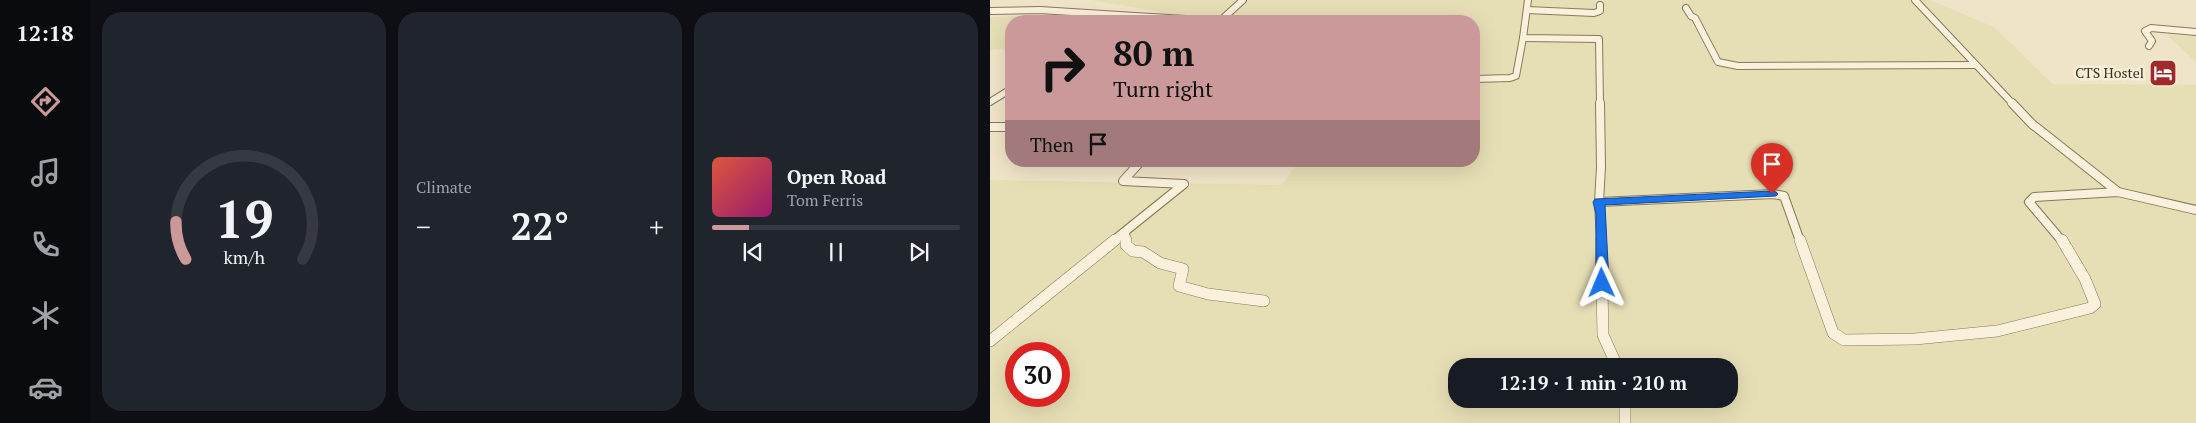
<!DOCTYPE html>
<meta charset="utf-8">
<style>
body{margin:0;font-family:"PT Serif",serif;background:#20242c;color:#f1f3f6;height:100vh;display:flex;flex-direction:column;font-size:19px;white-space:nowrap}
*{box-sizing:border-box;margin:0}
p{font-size:16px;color:#9ea1a6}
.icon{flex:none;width:28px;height:28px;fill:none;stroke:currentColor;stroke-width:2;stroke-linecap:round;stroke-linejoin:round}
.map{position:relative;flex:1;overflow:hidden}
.details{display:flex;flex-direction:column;gap:12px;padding:12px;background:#0d0f14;width:900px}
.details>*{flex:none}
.guide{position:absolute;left:15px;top:15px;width:475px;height:152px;border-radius:20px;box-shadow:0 5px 20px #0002;background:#cc999b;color:#111;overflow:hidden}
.speed{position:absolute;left:15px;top:342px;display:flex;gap:10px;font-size:25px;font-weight:700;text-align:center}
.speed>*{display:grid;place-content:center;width:65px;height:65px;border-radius:50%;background:#171b24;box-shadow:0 5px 20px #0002;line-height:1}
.speed .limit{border:8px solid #d22;background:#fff;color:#111}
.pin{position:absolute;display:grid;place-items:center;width:42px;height:42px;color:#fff;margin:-51px -21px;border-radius:50% 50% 50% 0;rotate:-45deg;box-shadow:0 0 5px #0007}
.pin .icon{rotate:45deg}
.me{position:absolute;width:55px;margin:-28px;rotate:359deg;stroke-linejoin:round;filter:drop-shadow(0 0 4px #0008)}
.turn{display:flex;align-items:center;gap:18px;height:105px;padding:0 25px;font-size:22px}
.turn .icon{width:65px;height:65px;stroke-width:2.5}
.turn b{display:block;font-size:35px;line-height:42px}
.then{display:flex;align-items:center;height:48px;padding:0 25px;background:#0003;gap:10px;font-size:19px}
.big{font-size:38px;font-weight:600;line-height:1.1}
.details .widget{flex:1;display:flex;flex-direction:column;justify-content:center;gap:8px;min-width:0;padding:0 18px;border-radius:20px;background:#20242c}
.details .dial{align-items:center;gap:0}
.dial svg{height:130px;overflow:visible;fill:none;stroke:#363941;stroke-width:7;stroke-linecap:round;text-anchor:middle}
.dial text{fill:#f1f3f6;stroke:none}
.song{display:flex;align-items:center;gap:15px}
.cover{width:60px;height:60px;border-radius:8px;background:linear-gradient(135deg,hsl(10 70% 55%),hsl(320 70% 35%))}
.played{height:5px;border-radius:2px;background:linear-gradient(90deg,#cc999b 15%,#363941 15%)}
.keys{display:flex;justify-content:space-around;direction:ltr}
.heat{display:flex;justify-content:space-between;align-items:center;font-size:28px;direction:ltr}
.details .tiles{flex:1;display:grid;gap:12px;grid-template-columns:repeat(3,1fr)}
.trip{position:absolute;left:458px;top:358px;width:290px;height:50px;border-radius:20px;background:#171b24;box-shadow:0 5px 20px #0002;font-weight:600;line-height:50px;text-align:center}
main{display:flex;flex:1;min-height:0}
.menu{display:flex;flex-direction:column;width:90px;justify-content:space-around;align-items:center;background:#090b0e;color:#9ea1a6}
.menu .icon{width:35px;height:35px}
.menu .current{color:#cc999b}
.menu b{font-size:22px;color:#f1f3f6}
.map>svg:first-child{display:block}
.farmland{fill:#e6deb5;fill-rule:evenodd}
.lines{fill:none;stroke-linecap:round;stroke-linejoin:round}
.minor-far2-casing{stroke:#8d765c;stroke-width:8}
.minor-far1-casing{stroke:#8d765c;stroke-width:10}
.minor-casing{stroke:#8d765c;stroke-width:12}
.minor-far2{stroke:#faf1dc;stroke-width:6}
.minor-far1{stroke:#faf1dc;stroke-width:8}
.minor{stroke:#faf1dc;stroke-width:11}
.route{fill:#1a73e8;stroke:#114b97}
.labels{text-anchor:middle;stroke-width:5;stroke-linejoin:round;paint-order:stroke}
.far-poi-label{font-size:14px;fill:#3d2e20;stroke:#f7eed8;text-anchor:end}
</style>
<main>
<nav class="menu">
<b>12:18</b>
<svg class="icon current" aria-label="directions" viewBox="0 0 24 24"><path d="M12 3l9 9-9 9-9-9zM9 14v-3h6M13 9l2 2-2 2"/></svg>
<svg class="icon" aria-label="music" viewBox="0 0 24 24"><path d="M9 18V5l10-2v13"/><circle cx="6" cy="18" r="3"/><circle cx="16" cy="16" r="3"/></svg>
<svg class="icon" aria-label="phone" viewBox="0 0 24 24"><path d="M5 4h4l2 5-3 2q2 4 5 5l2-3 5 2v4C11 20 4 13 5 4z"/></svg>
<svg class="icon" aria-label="climate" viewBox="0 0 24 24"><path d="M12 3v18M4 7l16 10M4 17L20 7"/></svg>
<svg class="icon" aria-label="car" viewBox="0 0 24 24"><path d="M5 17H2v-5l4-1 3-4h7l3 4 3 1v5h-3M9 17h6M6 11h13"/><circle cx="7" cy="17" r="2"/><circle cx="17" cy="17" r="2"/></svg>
</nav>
<section class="details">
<div class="tiles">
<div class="widget dial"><svg viewBox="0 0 100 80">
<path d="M14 69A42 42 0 1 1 86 69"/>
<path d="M14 69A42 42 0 0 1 8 46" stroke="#cc999b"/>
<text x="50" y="56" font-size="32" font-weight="700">19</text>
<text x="50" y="72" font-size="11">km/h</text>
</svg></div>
<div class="widget"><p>Climate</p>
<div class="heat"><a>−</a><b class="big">22°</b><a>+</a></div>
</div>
<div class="widget">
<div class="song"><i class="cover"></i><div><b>Open Road</b><p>Tom Ferris</p></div></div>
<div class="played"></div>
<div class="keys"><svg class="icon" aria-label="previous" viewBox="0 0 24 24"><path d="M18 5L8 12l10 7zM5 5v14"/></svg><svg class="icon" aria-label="pause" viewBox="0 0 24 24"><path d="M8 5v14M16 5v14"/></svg><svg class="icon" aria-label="next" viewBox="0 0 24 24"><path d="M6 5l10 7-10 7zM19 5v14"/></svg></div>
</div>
</div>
</section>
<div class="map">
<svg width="1206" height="423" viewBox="0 0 1206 423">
<rect width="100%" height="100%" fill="#f0e4c8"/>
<!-- farmland -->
<g class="farmland">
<path d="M101 0H940L1004 27 1063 84 1206 85V423H0V180L291 185 310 161H484V21H158L170 12ZM26 354H69V396H26ZM466 366H739V399H466Z"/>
<polygon points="62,15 127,20 125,21 21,21 21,50 6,49 0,51 0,17"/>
<polygon points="1177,35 1206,36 1206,62"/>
</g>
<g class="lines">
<defs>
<g id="minor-far2">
<polyline points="538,0 533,38 609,39 610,104"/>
<polyline points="925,0 1023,104"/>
<polyline points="696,8 701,16 705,18 728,62 748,66 985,65"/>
<polyline points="537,10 604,13 610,11 610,5"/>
<polyline points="0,11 50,10 145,16 136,21"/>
<polyline points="145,16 230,21 253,0"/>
<polyline points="230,21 261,21"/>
<polyline points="1159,46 1162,41 1155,31 1161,28 1206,32"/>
<polyline points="484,79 520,78 526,76 533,38"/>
<polyline points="0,102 21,89"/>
</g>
<g id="minor-far1">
<polyline points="610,103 611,167 609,202 611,241"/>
<polyline points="1022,103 1042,124 1128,192"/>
<polyline points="0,127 21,127"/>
<polyline points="609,202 783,194 794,196 810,241"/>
<polyline points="135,232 136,241"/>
<polyline points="123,241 194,184 133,181 151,161"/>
<polyline points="1072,241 1039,202 1044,197 1128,192 1206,210"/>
</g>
<g id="minor">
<polyline points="136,240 136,245 143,251 153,252 170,263 193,269 189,286 218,294 274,301"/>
<polyline points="611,240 613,335 627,366"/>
<polyline points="810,240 843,333 854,340 925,339 1007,331 1100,308 1105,304 1095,279 1072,240"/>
<polyline points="0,341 125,240"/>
<polyline points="635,399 635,423"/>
</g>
</defs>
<!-- minor-far2 casing -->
<use href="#minor-far2" class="minor-far2-casing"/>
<!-- minor-far1 casing -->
<use href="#minor-far1" class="minor-far1-casing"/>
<!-- minor casing -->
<use href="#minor" class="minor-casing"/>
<!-- minor-far2 -->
<use href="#minor-far2" class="minor-far2"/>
<!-- minor-far1 -->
<use href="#minor-far1" class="minor-far1"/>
<!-- minor -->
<use href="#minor" class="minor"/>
</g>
<!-- route -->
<polygon class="route" points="782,191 786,192 788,194 786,196 615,205 619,283 617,287 608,287 606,283 606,214 603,202 605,199"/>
<!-- icons -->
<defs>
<symbol id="hotel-square" viewBox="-11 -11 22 22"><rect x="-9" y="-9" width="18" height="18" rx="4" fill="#9e2a2b" stroke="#f7eed8"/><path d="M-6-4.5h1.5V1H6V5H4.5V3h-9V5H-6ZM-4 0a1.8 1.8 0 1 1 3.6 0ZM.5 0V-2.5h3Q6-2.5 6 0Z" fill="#fff"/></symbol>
</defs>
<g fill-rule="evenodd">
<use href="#hotel-square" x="1157" y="57" width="32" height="32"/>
</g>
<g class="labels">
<!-- far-poi labels -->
<g class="far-poi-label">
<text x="1154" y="78">CTS Hostel</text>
</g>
</g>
</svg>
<div class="speed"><div class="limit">30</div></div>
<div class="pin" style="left:782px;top:194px;background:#d93025"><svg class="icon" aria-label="arrive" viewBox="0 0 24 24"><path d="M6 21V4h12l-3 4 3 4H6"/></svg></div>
<svg class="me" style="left:612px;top:283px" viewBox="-20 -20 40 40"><path d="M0-17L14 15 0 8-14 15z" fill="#1a73e8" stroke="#fff" stroke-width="4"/></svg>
<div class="trip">12:19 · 1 min · 210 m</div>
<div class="guide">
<div class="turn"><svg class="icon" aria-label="right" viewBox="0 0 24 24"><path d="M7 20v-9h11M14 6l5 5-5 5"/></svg><div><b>80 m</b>Turn right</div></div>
<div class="then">Then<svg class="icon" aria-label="arrive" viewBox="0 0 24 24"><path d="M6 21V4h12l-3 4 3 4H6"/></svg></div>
</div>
</div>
</main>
